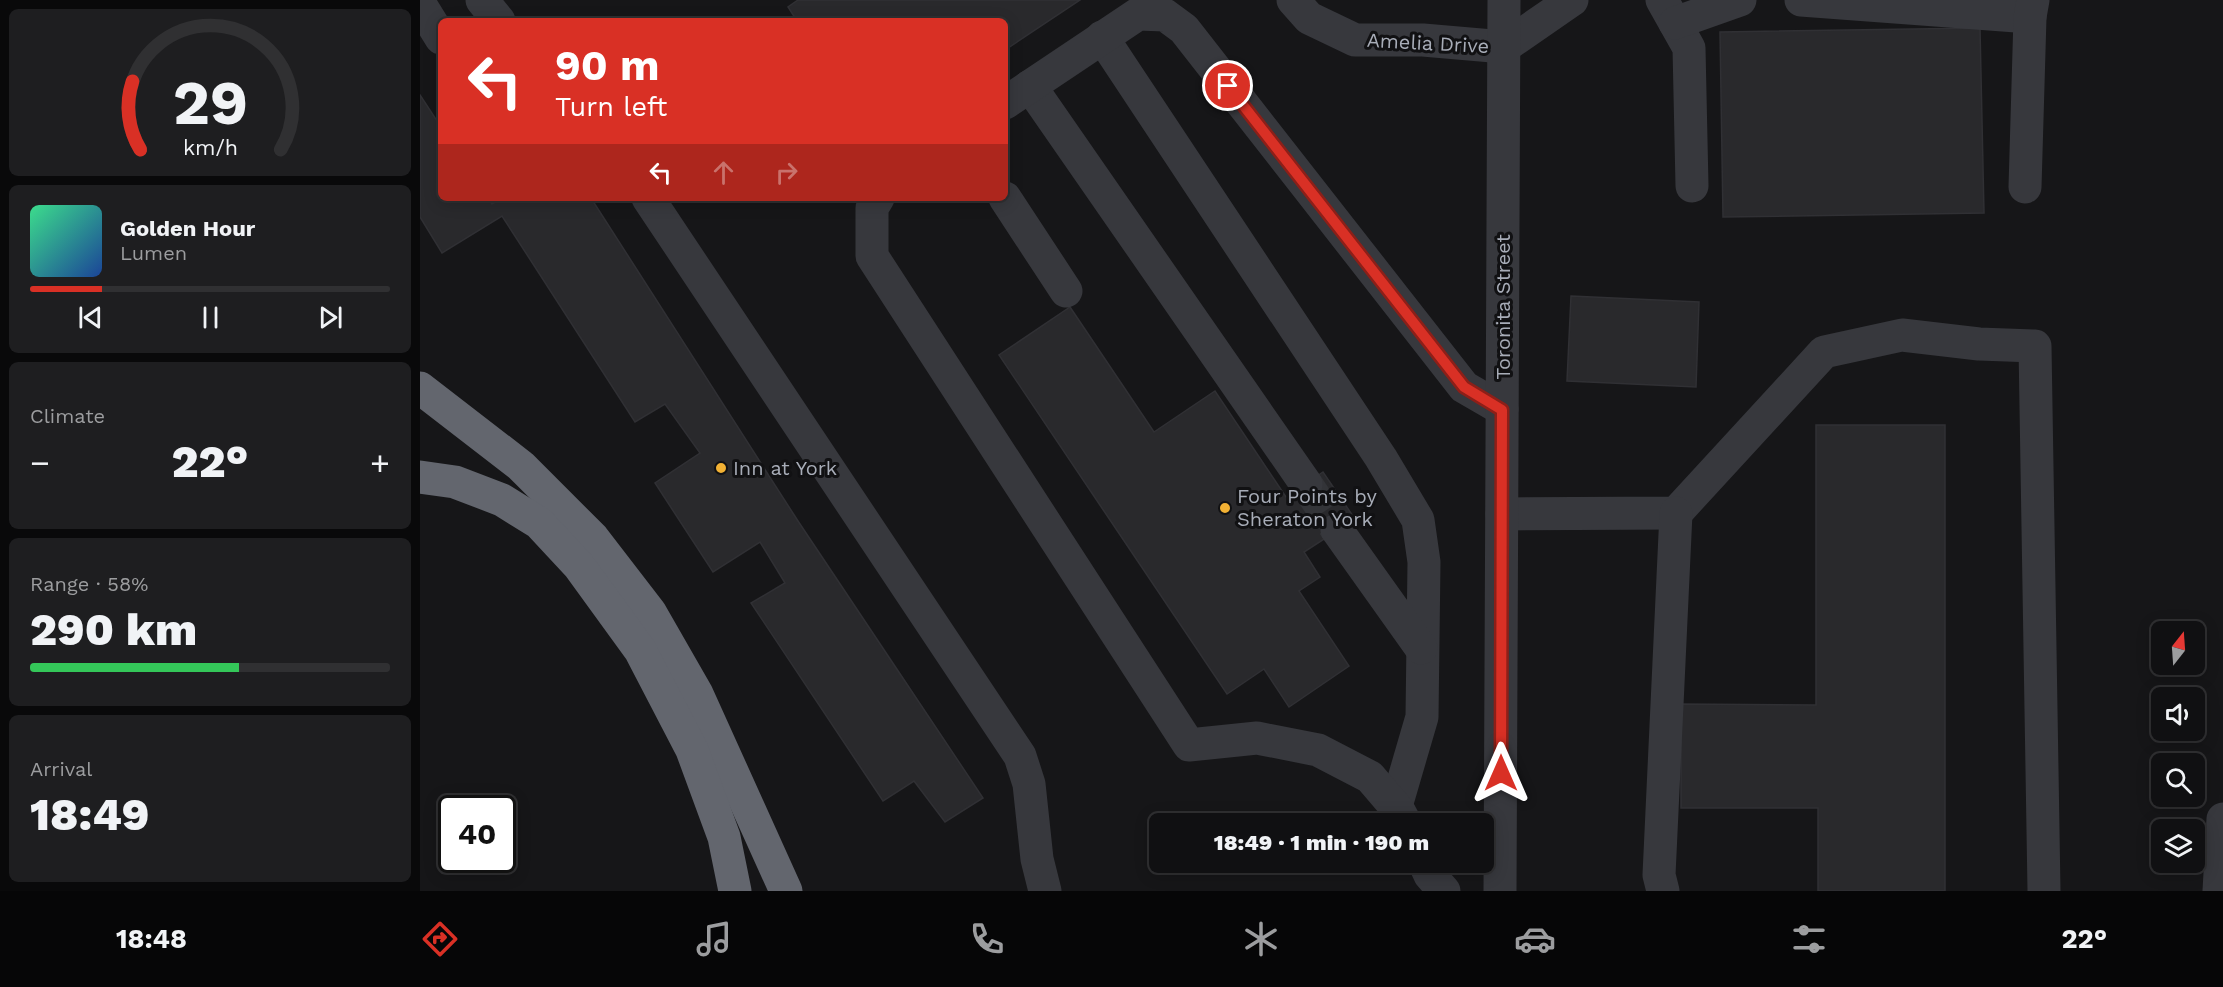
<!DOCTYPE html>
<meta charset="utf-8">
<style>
body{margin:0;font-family:"Work Sans",sans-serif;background:#1e1e20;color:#f1f3f6;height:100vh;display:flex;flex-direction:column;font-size:22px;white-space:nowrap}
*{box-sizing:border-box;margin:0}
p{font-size:20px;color:#9c9d9f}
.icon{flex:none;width:33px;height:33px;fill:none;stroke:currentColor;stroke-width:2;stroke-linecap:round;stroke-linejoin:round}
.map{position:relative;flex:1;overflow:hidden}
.sheet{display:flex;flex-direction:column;gap:9px;padding:9px;background:#09090a;width:420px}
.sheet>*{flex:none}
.top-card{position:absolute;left:18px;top:18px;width:570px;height:183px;border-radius:9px;box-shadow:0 3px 15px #0003,0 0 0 2px #303032;background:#d93025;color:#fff;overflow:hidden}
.needle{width:39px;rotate:17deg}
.buttons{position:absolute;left:1731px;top:621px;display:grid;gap:12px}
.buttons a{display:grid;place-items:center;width:54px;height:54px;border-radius:9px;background:#101012;box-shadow:0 3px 15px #0003,0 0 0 2px #303032;font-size:30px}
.speed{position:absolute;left:18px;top:795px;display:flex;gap:12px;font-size:30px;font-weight:700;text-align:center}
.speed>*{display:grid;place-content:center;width:78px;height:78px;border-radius:50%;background:#101012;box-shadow:0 3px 15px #0003,0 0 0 2px #303032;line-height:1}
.speed .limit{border:3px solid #111;border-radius:9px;background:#fff;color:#111}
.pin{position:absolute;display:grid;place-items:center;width:51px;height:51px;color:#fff;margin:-26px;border:3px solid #fff;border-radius:50%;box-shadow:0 2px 6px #0007}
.me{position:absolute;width:66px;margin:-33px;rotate:0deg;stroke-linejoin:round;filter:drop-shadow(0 0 4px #0008)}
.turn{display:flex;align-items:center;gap:21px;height:126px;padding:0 18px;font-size:27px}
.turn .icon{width:78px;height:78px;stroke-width:2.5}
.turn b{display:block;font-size:42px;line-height:51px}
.lanes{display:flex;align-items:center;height:57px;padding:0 18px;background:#0003;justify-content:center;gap:30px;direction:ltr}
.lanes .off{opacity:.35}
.big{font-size:45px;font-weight:800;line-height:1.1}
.sheet .tile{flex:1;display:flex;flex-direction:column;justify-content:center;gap:9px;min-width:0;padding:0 21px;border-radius:9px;background:#1e1e20}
.sheet .dial{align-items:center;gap:0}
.dial svg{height:156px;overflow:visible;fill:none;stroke:#303032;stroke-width:7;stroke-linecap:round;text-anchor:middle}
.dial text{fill:#f1f3f6;stroke:none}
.song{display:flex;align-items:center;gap:18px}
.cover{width:72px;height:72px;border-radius:9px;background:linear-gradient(135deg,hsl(150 70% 55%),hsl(220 70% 35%))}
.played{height:6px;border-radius:3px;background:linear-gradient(90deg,#d93025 20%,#303032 20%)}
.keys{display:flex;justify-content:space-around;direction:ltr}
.heat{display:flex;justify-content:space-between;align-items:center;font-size:33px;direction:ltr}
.charge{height:9px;border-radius:4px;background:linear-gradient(90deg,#34c759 58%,#303032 0)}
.trip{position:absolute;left:729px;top:813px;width:345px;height:60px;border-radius:9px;background:#101012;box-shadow:0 3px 15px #0003,0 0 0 2px #303032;font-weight:800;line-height:60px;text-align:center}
.dock{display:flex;height:96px;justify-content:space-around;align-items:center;background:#060607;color:#9c9d9f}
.dock .icon{width:42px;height:42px}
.dock .active{color:#d93025}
.dock b{font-size:27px;color:#f1f3f6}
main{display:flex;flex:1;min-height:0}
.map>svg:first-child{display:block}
.building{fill:#29292c;stroke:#303034;stroke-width:1.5}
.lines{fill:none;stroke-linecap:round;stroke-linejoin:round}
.minor-tunnel{stroke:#333438;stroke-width:33;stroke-dasharray:33 16;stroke-linecap:butt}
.minor{stroke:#37383d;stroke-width:33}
.highway{stroke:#63666e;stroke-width:33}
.route-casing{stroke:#8d1f18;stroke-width:15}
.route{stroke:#d93025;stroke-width:10}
.poi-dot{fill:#f2b134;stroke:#111113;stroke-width:2}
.labels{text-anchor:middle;stroke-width:6;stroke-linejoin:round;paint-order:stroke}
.street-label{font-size:20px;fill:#a8adb8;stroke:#111113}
.poi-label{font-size:20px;fill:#a8adb8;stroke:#111113;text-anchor:start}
</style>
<main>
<section class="sheet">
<div class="tile dial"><svg viewBox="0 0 100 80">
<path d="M14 69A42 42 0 1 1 86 69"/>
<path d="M14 69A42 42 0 0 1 10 34" stroke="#d93025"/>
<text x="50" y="56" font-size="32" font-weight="700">29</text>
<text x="50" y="72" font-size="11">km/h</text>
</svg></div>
<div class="tile">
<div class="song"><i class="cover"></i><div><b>Golden Hour</b><p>Lumen</p></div></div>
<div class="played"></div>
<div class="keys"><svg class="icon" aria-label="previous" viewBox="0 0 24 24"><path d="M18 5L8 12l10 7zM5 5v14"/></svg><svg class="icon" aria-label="pause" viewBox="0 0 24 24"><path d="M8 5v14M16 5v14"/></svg><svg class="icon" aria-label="next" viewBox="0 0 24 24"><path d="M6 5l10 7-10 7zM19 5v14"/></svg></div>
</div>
<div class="tile"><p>Climate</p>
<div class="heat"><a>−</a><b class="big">22°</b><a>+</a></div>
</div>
<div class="tile"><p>Range · 58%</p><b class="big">290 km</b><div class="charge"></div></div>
<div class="tile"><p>Arrival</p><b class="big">18:49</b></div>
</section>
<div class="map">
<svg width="1803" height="891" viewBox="0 0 1803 891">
<rect width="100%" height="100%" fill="#161618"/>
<!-- building -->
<g class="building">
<polygon points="378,0 660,0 585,50 585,21 377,21 368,7"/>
<polygon points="1560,28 1564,213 1303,217 1300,32"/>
<polygon points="0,95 21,127 21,198 68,198 72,204 82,198 171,198 378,521 563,798 525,822 494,781 463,801 331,603 365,583 340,542 293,572 235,483 280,453 245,404 215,422 82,216 22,253 0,217"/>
<polygon points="1151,296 1279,302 1276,387 1147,381"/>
<polygon points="650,307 734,432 795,391 866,497 903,472 935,519 884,552 900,577 879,591 929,666 869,707 844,669 807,694 579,355"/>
<polygon points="1396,425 1525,425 1525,891 1398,891 1398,808 1261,808 1261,704 1396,705"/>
</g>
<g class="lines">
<!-- minor-tunnel -->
<polyline class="minor-tunnel" points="886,484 917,530"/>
<!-- minor -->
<g class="minor">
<polyline points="62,0 79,21"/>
<polyline points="873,0 889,18 935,40 1003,40 1084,47"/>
<polyline points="1242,0 1269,48 1272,186"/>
<polyline points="1381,0 1610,17"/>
<polyline points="0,4 21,38"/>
<polyline points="1255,23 1320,0"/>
<polyline points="682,37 961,458 998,520 1004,562 1002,717 976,806"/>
<polyline points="1084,47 1152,0"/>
<polyline points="610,86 886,484"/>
<polyline points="585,103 718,14 745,15 764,29 1044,387 1082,409"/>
<polyline points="1605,187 1610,17 1613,0"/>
<polyline points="228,198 600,756 609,784 617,859 625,891"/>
<polyline points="458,198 452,208 452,256 769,745 837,738 898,750 950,777 979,811 986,824"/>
<polyline points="585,198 646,291"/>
<polyline points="1082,514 1256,513 1404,352 1482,335 1559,344 1615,346 1624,891"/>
<polyline points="917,530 1001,648"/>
<polyline points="1004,862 1010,875 1024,891"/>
<polyline points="1080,891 1084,0"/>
<polyline points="1243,891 1239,875 1256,513"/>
<polyline points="1799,891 1803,819"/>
</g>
<!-- highway -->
<g class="highway">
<polyline points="0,388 101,466 173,538 230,612 277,694 366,891"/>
<polyline points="0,477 35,482 82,500 119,523 159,566 220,650 272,750 304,837 315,891"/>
</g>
</g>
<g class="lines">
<defs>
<polyline id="route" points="808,86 1044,387 1082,410 1081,773"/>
</defs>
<!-- route casing -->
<use href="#route" class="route-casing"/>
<!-- route -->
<use href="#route" class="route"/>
</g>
<!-- markers -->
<g class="poi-dot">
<circle cx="301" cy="468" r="6"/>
<circle cx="805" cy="508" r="6"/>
</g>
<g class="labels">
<!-- street labels -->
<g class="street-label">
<text transform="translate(1008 43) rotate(3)" y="7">Amelia Drive</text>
<text transform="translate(1083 307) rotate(-90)" y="7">Toronita Street</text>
</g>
<!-- poi labels -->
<g class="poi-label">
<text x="313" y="475">Inn at York</text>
<text x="817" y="503">Four Points by<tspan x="817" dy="23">Sheraton York</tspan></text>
</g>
</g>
</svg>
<div class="buttons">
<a><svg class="needle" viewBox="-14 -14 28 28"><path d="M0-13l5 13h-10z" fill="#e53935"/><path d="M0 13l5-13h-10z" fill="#9c9d9f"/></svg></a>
<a><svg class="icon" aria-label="sound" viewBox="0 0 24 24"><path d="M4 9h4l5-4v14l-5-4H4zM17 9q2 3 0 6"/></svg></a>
<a><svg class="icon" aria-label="search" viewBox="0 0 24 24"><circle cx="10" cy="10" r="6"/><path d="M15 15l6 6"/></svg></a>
<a><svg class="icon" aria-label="layers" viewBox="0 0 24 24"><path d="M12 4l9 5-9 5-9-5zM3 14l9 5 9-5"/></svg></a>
</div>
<div class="speed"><div class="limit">40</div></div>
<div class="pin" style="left:808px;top:86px;background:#d93025"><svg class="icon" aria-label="arrive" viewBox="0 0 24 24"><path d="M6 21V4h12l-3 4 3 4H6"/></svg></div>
<svg class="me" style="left:1081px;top:773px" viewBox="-20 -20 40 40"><path d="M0-17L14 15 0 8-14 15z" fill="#d93025" stroke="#fff" stroke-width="4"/></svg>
<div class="trip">18:49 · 1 min · 190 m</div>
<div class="top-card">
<div class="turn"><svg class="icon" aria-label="left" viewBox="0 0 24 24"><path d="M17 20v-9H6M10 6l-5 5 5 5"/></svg><div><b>90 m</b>Turn left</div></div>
<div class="lanes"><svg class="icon" aria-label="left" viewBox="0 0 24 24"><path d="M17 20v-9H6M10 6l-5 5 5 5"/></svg><svg class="icon off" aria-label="ahead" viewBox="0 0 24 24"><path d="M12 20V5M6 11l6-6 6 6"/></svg><svg class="icon off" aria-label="right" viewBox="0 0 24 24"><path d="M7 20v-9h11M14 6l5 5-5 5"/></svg></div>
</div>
</div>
</main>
<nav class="dock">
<b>18:48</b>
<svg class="icon active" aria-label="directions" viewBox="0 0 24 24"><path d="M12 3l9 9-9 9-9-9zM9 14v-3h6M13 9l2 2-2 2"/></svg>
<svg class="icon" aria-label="music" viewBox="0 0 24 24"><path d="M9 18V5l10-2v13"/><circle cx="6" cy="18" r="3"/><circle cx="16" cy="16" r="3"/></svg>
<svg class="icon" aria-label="phone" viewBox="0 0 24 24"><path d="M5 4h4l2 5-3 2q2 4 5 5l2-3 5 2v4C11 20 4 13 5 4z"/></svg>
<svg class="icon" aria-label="climate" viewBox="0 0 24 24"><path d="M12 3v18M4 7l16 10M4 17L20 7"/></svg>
<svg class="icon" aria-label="car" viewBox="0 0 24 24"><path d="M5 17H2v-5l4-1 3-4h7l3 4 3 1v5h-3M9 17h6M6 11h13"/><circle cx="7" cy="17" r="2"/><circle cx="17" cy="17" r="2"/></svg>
<svg class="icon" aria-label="filters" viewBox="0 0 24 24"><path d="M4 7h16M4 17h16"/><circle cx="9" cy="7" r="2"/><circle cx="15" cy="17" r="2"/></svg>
<b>22°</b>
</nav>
